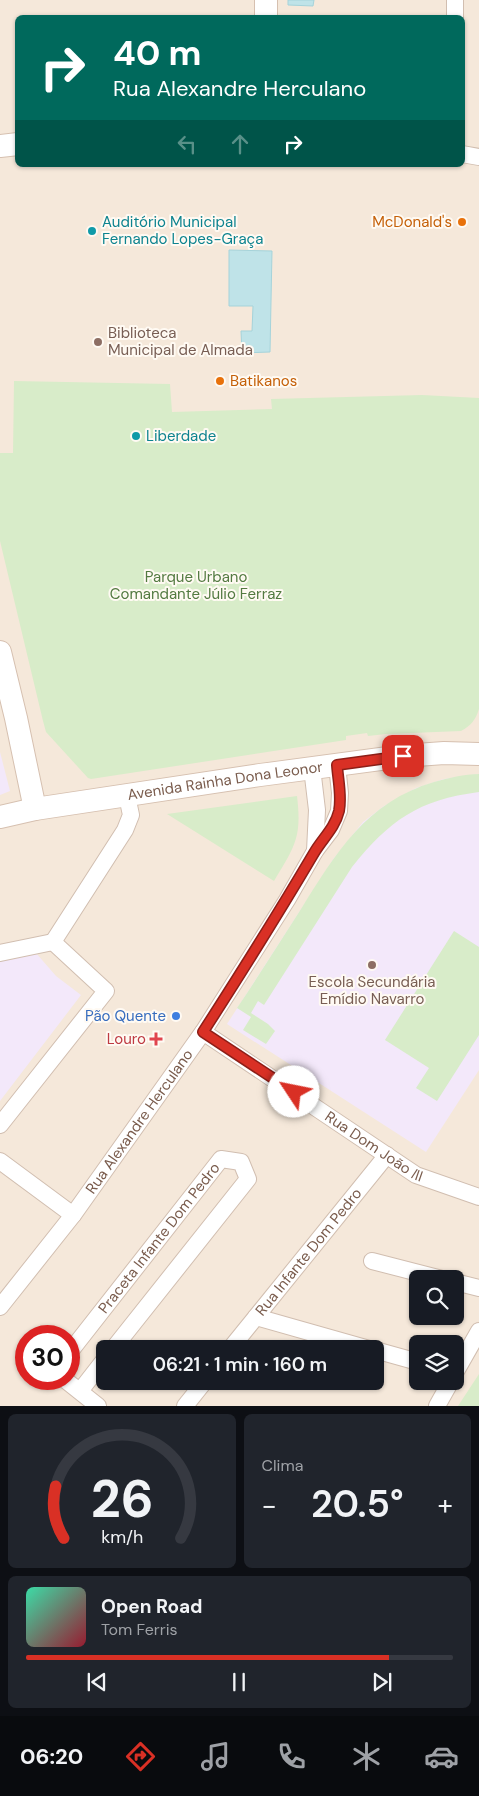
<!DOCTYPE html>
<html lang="pt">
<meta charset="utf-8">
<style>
body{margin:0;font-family:"DM Sans",sans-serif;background:#20242c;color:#f1f3f6;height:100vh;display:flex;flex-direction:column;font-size:19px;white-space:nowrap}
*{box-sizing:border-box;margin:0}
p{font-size:16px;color:#9ea1a6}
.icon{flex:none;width:28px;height:28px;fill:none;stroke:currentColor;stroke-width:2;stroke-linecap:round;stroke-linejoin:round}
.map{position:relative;height:1406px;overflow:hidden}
.panel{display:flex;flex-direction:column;gap:8px;padding:8px;background:#0d0f14;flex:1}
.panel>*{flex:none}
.banner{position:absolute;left:15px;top:15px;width:450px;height:152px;border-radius:8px;box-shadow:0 1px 4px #0004;background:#00695c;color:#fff;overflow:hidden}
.controls{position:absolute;left:409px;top:1270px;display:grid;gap:10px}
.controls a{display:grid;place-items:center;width:55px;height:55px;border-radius:8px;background:#171b24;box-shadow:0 1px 4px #0004;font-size:25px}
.speed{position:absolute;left:15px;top:1325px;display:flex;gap:10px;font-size:25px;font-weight:700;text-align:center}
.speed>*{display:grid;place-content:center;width:65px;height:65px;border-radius:50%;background:#171b24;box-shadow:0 1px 4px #0004;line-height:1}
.speed .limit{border:8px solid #d22;background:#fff;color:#111}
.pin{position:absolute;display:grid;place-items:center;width:42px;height:42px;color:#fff;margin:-21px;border-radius:10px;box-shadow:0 2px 8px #0006}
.me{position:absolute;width:55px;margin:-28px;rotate:304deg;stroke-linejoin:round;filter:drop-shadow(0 0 4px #0008)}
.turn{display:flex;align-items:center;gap:18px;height:105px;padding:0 15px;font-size:22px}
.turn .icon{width:65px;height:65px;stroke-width:2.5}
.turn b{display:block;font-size:35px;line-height:42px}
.lanes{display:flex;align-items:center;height:48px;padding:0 15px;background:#0003;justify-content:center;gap:25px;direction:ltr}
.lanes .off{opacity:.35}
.big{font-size:38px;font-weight:600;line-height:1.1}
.panel .widget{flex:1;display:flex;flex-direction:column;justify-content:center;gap:8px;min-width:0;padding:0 18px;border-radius:8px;background:#20242c}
.panel .dial{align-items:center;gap:0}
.dial svg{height:130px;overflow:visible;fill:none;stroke:#363941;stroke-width:7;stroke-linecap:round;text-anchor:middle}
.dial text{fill:#f1f3f6;stroke:none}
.song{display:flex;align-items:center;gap:15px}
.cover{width:60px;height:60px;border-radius:8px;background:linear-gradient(135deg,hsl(160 70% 55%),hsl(350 70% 35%))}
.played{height:5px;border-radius:2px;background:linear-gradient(90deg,#d93025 85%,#363941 85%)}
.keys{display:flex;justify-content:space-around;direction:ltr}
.heat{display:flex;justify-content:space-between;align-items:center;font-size:28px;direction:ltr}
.panel .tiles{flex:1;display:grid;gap:8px;grid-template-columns:1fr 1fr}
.widget:last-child{grid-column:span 2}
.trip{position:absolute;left:96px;top:1340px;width:288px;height:50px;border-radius:8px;background:#171b24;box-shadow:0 1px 4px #0004;font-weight:600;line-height:50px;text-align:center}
.dock{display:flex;height:80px;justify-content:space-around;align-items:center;background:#090b0e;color:#9ea1a6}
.dock .icon{width:35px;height:35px}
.dock .current{color:#d93025}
.dock b{font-size:22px;color:#f1f3f6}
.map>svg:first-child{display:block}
.residential{fill:#f5e8da;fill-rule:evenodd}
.education{fill:#f3e8fa}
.green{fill:#d8ecc9}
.water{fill:#bfe3e8;stroke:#a5d3da}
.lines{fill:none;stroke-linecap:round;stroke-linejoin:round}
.street-casing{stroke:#d1beb0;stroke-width:18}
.secondary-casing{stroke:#d6c0b0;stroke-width:24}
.street{stroke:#fff;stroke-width:16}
.secondary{stroke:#fff;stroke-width:22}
.route-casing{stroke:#8d1f18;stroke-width:12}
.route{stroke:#d93025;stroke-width:9}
.food-dot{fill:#e8710a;stroke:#fffaf3;stroke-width:2}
.culture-dot{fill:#0f9aa8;stroke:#fffaf3;stroke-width:2}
.education-dot{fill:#8d6e63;stroke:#fffaf3;stroke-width:2}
.shop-dot{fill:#3f7fe0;stroke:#fffaf3;stroke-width:2}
.health-dot{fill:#e0444e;stroke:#fffaf3;stroke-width:2}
.labels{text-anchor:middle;stroke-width:4;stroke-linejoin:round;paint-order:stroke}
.culture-label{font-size:15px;fill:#0d838f;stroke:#fffaf3;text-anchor:start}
.food-label{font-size:15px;fill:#c56008;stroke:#fffaf3;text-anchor:end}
.education-label{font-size:15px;fill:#785e54;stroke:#fffaf3;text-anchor:start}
.park-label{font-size:15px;fill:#537a41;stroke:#fffaf3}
.street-label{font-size:15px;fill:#7a5c4d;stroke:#fffaf3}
.shop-label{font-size:15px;fill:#366cbe;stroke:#fffaf3;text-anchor:end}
.health-label{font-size:15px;fill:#be3a42;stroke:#fffaf3;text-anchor:end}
</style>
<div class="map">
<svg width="479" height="1406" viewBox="0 0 479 1406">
<rect width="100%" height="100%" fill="#fdf6ec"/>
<!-- residential -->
<path class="residential" d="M0 0H479V1406H0ZM18 18H462V165H18ZM418 1279H455V1316H418ZM26 1336H69V1379H26ZM418 1344H455V1381H418ZM105 1349H375V1381H105Z"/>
<!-- education -->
<g class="education">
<polygon points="0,752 10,791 0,795"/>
<polygon points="479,774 479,1070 426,1152 227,1024 334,858 363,822 384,806 416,788 444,779"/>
<polygon points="36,953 56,976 81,995 0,1101 0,959"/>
</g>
<!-- green -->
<g class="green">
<path d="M14 381 170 384 172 412 272 409 271 399 422 395 479 398V709C476 719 471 726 461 731L386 734 368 736 367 733 346 736V740L91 779 88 778 46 732 43 721 0 541V453H13Z"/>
<path d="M479 774V792C418 800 390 820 352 867L264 1005 258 1001 251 1013 268 1024 275 1031 266 1044 243 1030 251 1017 237 1008C259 975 280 942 301 909 336 853 366 802 434 782 449 778 464 774 479 774Z"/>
<path d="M297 796C302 837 295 846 274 881L167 814Z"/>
<polygon points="454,931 479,947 479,1035 437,1101 416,1088 429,1068 385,1040"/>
<polygon points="479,1374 479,1406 458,1406"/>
</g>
<!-- water -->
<g class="water">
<polygon points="288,0 314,0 313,6 288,5"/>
<polygon points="229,250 272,251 270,352 242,353 241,331 252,331 253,306 229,306"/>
</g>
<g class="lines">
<defs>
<g id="street">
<polyline points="455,18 455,0"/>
<polyline points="462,154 479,157"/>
<polyline points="312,768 317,810 315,851"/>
<polyline points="0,953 53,942"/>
<path id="s1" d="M203 1032 416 1175 479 1197"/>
<polyline points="0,1125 106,991 53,942 125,830 131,815 127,796"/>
<polyline points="0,1161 73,1215"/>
<polyline points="372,1261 442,1279"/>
<polyline points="455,1282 479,1288"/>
<path id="s2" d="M0 1307 73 1215 203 1032 287 900 315 851 331 830 339 811 340 793 337 765"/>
<polyline points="256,1317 369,1349"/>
<path id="s3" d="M230 1349 387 1155"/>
<polyline points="375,1350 418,1362"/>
<path id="s4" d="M69 1353 221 1159 241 1162 248 1179 113 1349"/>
<polyline points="455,1373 479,1331"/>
<polyline points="64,1379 98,1406"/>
<polyline points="80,1391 105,1359"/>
<polyline points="185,1406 205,1381"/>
<polyline points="437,1406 451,1381"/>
</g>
<g id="secondary">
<polyline points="266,18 266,0"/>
<polyline points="0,146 18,144"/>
<polyline points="0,652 16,718 35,809"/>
<path id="s5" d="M0 817 35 809 260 775 403 756 444 753 479 754"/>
</g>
</defs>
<!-- street casing -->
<use href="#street" class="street-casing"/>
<!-- secondary casing -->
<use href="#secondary" class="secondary-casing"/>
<!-- street -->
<use href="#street" class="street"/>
<!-- secondary -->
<use href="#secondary" class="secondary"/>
</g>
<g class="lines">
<defs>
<path id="route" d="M294 1092 203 1032C241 973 278 914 314 853 322 839 335 828 339 811 342 796 338 780 337 765L403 756"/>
</defs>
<!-- route casing -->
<use href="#route" class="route-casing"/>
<!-- route -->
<use href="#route" class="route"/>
</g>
<!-- markers -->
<g class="food-dot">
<circle cx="462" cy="222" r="5"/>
<circle cx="220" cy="381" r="5"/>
</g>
<g class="culture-dot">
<circle cx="92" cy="231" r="5"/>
<circle cx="136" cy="436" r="5"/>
</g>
<g class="education-dot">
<circle cx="98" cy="342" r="5"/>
<circle cx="372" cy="965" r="5"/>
</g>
<circle class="shop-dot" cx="176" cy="1016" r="5"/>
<path class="health-dot" d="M153.5 1031.5h5v5h5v5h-5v5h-5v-5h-5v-5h5z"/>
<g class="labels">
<!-- culture labels -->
<g class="culture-label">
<text x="102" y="227">Auditório Municipal<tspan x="102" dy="17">Fernando Lopes-Graça</tspan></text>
<text x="146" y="441">Liberdade</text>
</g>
<!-- food labels -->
<g class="food-label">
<text x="452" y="227">McDonald's</text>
<text x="230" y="386" text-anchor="start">Batikanos</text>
</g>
<!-- education labels -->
<g class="education-label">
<text x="108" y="338">Biblioteca<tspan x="108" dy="17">Municipal de Almada</tspan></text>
<text x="372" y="987" text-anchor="middle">Escola Secundária<tspan x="372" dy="17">Emídio Navarro</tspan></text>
</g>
<!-- park labels -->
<g class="park-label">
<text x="196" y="582">Parque Urbano<tspan x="196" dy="17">Comandante Júlio Ferraz</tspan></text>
</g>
<!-- street labels -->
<g class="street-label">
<text dy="5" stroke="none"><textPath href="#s5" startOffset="228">Avenida Rainha Dona Leonor</textPath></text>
<text dy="5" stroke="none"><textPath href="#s2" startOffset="232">Rua Alexandre Herculano</textPath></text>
<text dy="5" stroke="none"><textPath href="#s1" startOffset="206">Rua Dom João III</textPath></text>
<text dy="5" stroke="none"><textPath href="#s4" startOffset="146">Praceta Infante Dom Pedro</textPath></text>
<text dy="5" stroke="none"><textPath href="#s3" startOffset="125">Rua Infante Dom Pedro</textPath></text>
</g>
<!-- shop labels -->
<g class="shop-label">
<text x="166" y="1021">Pão Quente</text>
</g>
<!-- health labels -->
<g class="health-label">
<text x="146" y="1044">Louro</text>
</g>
</g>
</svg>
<div class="controls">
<a><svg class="icon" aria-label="search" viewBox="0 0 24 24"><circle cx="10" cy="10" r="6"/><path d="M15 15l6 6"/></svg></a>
<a><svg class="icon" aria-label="layers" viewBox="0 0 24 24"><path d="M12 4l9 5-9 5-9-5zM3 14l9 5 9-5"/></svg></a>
</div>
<div class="speed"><div class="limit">30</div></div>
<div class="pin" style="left:403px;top:756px;background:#d93025"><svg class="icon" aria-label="arrive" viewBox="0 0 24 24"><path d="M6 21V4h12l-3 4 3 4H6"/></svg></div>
<svg class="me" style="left:294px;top:1092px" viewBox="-20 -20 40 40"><circle r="19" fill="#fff"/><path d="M0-13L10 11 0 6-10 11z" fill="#d93025"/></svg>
<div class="trip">06:21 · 1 min · 160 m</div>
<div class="banner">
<div class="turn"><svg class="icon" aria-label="right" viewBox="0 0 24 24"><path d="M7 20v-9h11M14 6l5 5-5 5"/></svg><div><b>40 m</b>Rua Alexandre Herculano</div></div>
<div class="lanes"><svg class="icon off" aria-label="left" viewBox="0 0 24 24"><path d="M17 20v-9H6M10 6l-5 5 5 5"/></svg><svg class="icon off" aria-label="ahead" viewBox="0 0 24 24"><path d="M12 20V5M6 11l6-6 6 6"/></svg><svg class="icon" aria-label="right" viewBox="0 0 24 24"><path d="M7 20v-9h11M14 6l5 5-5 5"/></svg></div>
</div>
</div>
<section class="panel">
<div class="tiles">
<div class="widget dial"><svg viewBox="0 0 100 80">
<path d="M14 69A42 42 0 1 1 86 69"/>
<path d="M14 69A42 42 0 0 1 9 37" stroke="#d93025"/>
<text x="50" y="56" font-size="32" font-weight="700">26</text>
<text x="50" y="72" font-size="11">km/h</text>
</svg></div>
<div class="widget"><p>Clima</p>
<div class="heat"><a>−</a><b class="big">20.5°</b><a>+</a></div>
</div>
<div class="widget">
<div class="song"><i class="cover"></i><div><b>Open Road</b><p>Tom Ferris</p></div></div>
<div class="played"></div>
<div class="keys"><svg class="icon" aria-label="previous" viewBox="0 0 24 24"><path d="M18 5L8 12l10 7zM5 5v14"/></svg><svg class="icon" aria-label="pause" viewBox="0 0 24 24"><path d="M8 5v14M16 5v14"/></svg><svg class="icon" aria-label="next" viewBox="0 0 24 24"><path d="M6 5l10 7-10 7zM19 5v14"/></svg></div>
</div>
</div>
</section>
<nav class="dock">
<b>06:20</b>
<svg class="icon current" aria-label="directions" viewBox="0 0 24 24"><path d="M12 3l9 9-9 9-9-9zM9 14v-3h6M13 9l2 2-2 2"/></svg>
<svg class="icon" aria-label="music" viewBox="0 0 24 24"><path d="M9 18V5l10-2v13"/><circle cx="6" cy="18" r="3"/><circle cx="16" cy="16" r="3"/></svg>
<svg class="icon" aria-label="phone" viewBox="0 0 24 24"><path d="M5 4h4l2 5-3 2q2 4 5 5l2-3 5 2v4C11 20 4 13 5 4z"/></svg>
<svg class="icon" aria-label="climate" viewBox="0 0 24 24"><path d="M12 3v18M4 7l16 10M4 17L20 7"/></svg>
<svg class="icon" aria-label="car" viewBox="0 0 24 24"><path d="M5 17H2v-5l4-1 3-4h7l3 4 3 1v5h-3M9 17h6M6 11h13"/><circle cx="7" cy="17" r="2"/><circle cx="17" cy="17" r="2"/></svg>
</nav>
